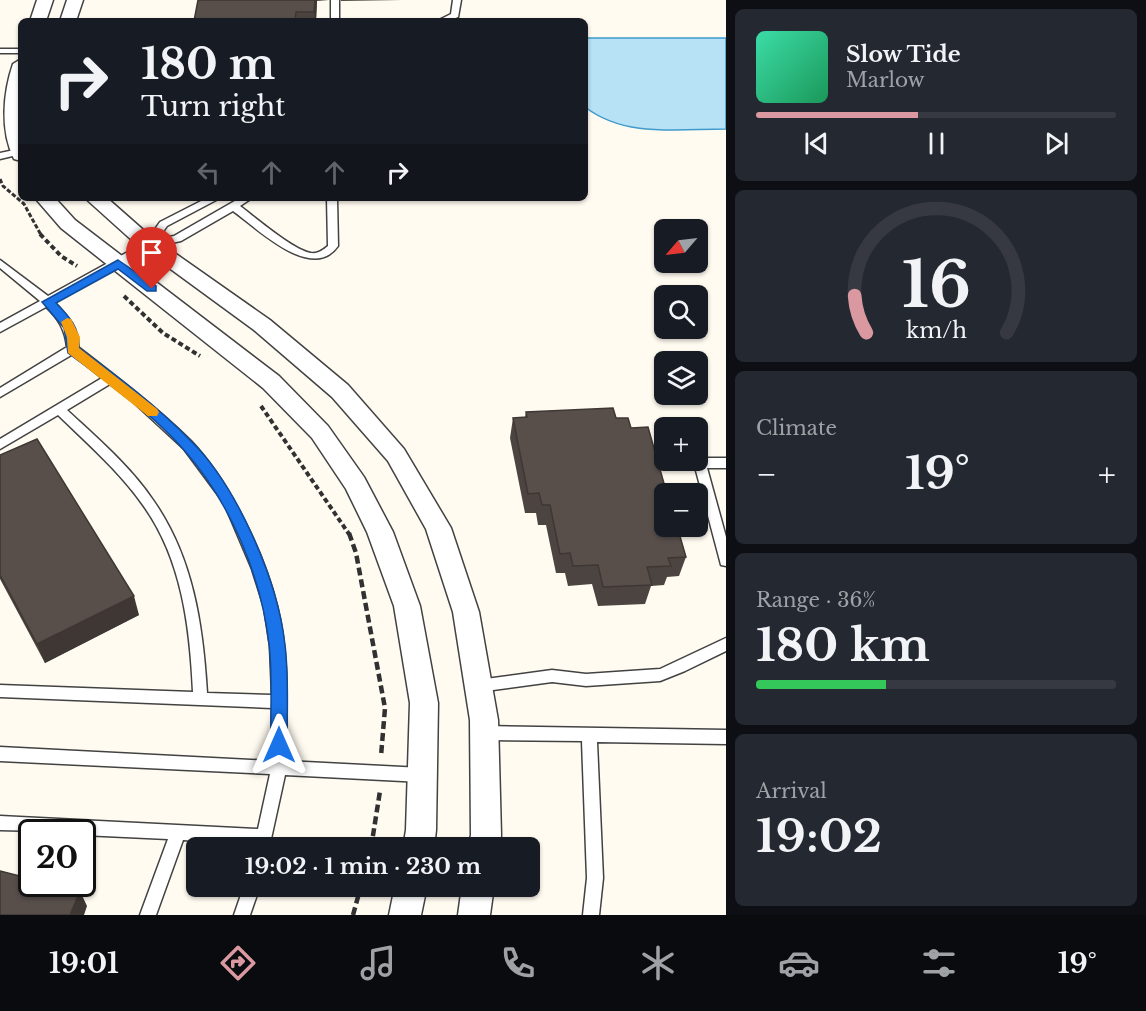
<!DOCTYPE html>
<meta charset="utf-8">
<style>
body{margin:0;font-family:"Libre Baskerville",serif;background:#242831;color:#f1f3f6;height:100vh;display:flex;flex-direction:column;font-size:22px;white-space:nowrap}
*{box-sizing:border-box;margin:0}
p{font-size:20px;color:#9ea1a6}
.icon{flex:none;width:33px;height:33px;fill:none;stroke:currentColor;stroke-width:2;stroke-linecap:round;stroke-linejoin:round}
.map{position:relative;flex:1;overflow:hidden}
.details{display:flex;flex-direction:column;gap:9px;padding:9px;background:#0d0f14;width:420px}
.details>*{flex:none}
.guide{position:absolute;left:18px;top:18px;width:570px;height:183px;border-radius:9px;box-shadow:0 2px 4px #0004;background:#171b24;color:#f1f3f6;overflow:hidden}
.needle{width:39px;rotate:242deg}
.buttons{position:absolute;left:654px;top:219px;display:grid;gap:12px}
.buttons a{display:grid;place-items:center;width:54px;height:54px;border-radius:9px;background:#171b24;box-shadow:0 2px 4px #0004;font-size:30px}
.speed{position:absolute;left:18px;top:819px;display:flex;gap:12px;font-size:30px;font-weight:700;text-align:center}
.speed>*{display:grid;place-content:center;width:78px;height:78px;border-radius:50%;background:#171b24;box-shadow:0 2px 4px #0004;line-height:1}
.speed .limit{border:3px solid #111;border-radius:9px;background:#fff;color:#111}
.pin{position:absolute;display:grid;place-items:center;width:51px;height:51px;color:#fff;margin:-62px -26px;border-radius:50% 50% 50% 0;rotate:-45deg;box-shadow:0 0 6px #0007}
.pin .icon{rotate:45deg}
.me{position:absolute;width:66px;margin:-33px;rotate:0deg;stroke-linejoin:round;filter:drop-shadow(0 0 4px #0008)}
.turn{display:flex;align-items:center;gap:21px;height:126px;padding:0 24px;font-size:27px}
.turn .icon{width:78px;height:78px;stroke-width:2.5}
.turn b{display:block;font-size:42px;line-height:51px}
.lanes{display:flex;align-items:center;height:57px;padding:0 24px;background:#0003;justify-content:center;gap:30px;direction:ltr}
.lanes .off{opacity:.35}
.big{font-size:45px;font-weight:700;line-height:1.1}
.details .widget{flex:1;display:flex;flex-direction:column;justify-content:center;gap:9px;min-width:0;padding:0 21px;border-radius:9px;background:#242831}
.details .dial{align-items:center;gap:0}
.dial svg{height:156px;overflow:visible;fill:none;stroke:#363941;stroke-width:7;stroke-linecap:round;text-anchor:middle}
.dial text{fill:#f1f3f6;stroke:none}
.song{display:flex;align-items:center;gap:18px}
.cover{width:72px;height:72px;border-radius:9px;background:linear-gradient(135deg,hsl(160 70% 55%),hsl(150 70% 35%))}
.played{height:6px;border-radius:3px;background:linear-gradient(90deg,#da98a1 45%,#363941 45%)}
.keys{display:flex;justify-content:space-around;direction:ltr}
.heat{display:flex;justify-content:space-between;align-items:center;font-size:33px;direction:ltr}
.charge{height:9px;border-radius:4px;background:linear-gradient(90deg,#34c759 36%,#363941 0)}
.trip{position:absolute;left:186px;top:837px;width:354px;height:60px;border-radius:9px;background:#171b24;box-shadow:0 2px 4px #0004;font-weight:700;line-height:60px;text-align:center}
.menu{display:flex;height:96px;justify-content:space-around;align-items:center;background:#090b0e;color:#9ea1a6}
.menu .icon{width:42px;height:42px}
.menu .on{color:#da98a1}
.menu b{font-size:27px;color:#f1f3f6}
main{display:flex;flex:1;min-height:0}
.map>svg:first-child{display:block}
.water{fill:#b7e1f5;stroke:#3f9bcb;stroke-width:1.5}
.lines{fill:none;stroke-linecap:round;stroke-linejoin:round}
.service-casing{stroke:#424242;stroke-width:3}
.minor-casing{stroke:#424242;stroke-width:3}
.path-far2{stroke:#313131;stroke-width:3;stroke-dasharray:4.5 2;stroke-linecap:butt}
.path-far1{stroke:#313131;stroke-width:4;stroke-dasharray:5 3;stroke-linecap:butt}
.path{stroke:#313131;stroke-width:4.5;stroke-dasharray:8 4;stroke-linecap:butt}
.service{fill:#fff;fill-rule:evenodd}
.minor{fill:#fff;fill-rule:evenodd}
.wall{fill:#4c4440}
.shaded-wall{fill:#3e3734}
.building{fill:#584f4b;stroke:#3e3734;stroke-width:1.5}
.route{fill:#1a73e8;stroke:#114b97;stroke-width:1.5}
.slow{fill:#f59e0b}
</style>
<main>
<div class="map">
<svg width="726" height="915" viewBox="0 0 726 915">
<rect width="100%" height="100%" fill="#fffbf1"/>
<!-- water -->
<path class="water" d="M585 38H726V129C678 129 625 138 585 107Z"/>
<g class="lines">
<defs>
<g id="service">
<rect x="331" y="0" width="8" height="21"/>
<polygon points="453,0 461,0 458,17 448,21 437,21 451,14"/>
<rect x="0" y="49" width="21" height="4"/>
<polygon points="19,149 21,150 21,154 0,159 0,153"/>
<path d="M207 198H220L167 226 158 239 174 236 240 198H252L240 206C256 218 293 250 311 253 318 254 323 250 328 246L327 198H337L338 246C312 283 257 228 233 211L181 241 153 247 54 302C68 315 76 329 78 347 117 377 156 407 191 441 229 481 264 553 277 606 290 656 286 711 286 761L422 768 427 770 429 775 427 780 422 782 285 775 269 848H253L254 844 183 840 156 915H140L168 839 82 835V832L0 830V816L258 829 270 774 0 761V747L272 761V708L0 697V685L193 692C190 627 182 559 143 505 119 471 88 444 58 415L0 449V439L102 378 73 354 0 397V388L67 347C65 330 59 319 46 307L0 332V323L40 301 0 268V260L48 296 146 242 160 222ZM110 384 132 401 184 449 224 503 252 569 264 607 270 646 272 695 207 693C203 625 193 557 153 500 130 466 97 438 67 410Z"/>
<polygon points="700,458 726,458 726,468 707,468 726,537 726,566 721,565 720,561 694,463"/>
<polygon points="726,638 726,651 685,671 660,681 586,686 552,682 478,692 473,690 471,686 473,682 478,680 552,670 586,674 660,669"/>
<polygon points="485,726 726,730 726,744 597,742 603,878 599,915 583,915 587,878 582,741 485,740 480,738 478,733 480,728"/>
<polygon points="244,886 260,886 250,915 234,915"/>
</g>
<g id="minor">
<polygon points="37,0 53,0 46,21 30,21"/>
<polygon points="67,0 83,0 76,21 60,21"/>
<path d="M21 59V161L14 159C0 131 3 93 13 64Z"/>
<polygon points="35,198 55,198 75,220 279,376 328,426 364,477 393,532 420,606 438,703 436,830 434,848 403,848 406,830 410,703 394,606 367,532 346,489 312,438 263,388 61,228"/>
<polygon points="85,198 107,198 149,235 270,320 348,385 404,449 451,528 479,612 498,720 501,835 500,848 468,848 471,835 470,720 453,612 426,529 388,461 332,397 254,330 135,243"/>
<polygon points="395,886 427,886 421,915 389,915"/>
<polygon points="462,886 494,886 490,915 458,915"/>
</g>
</defs>
<!-- service casing -->
<use href="#service" class="service-casing"/>
<!-- minor casing -->
<use href="#minor" class="minor-casing"/>
<!-- path-far2 -->
<polyline class="path-far2" points="0,179 3,186 24,204 41,235"/>
<!-- path-far1 -->
<g class="path-far1">
<polyline points="40,234 61,256 77,266"/>
<polyline points="124,296 163,333 200,356"/>
<polyline points="261,406 349,534"/>
</g>
<!-- path -->
<g class="path">
<polyline points="349,533 356,553 385,708 381,756"/>
<polyline points="371,848 380,791"/>
<polyline points="353,915 361,886"/>
</g>
<!-- service -->
<use href="#service" class="service"/>
<!-- minor -->
<use href="#minor" class="minor"/>
</g>
<!-- wall -->
<g class="wall">
<polygon points="198,0 329,0 317,1 316,21 194,21"/>
<polygon points="341,0 402,0 341,1"/>
<polygon points="526,412 616,418 631,428 686,557 679,576 667,577 664,585 651,586 645,604 598,606 592,584 568,586 565,573 556,573 546,525 538,525 536,513 525,513 510,438 513,418 525,417"/>
<polygon points="0,455 139,615 45,663 0,579"/>
</g>
<!-- shaded-wall -->
<g class="shaded-wall">
<polygon points="315,0 317,0 316,21 315,21 314,12"/>
<polygon points="134,596 139,615 45,663 37,644"/>
<polygon points="80,891 87,906 84,915 70,915"/>
</g>
<!-- building -->
<g class="building">
<polygon points="198,0 315,0 314,12 296,12 295,21 194,21"/>
<polygon points="613,408 616,418 628,418 631,428 648,427 667,494 664,494 664,526 677,526 686,557 668,558 671,566 647,567 652,585 603,587 598,565 573,566 570,553 560,554 550,505 542,505 539,493 528,494 513,418 527,417 526,412"/>
<polygon points="37,439 134,596 37,644 0,575 0,455"/>
<polygon points="0,871 32,879 32,884 49,884 80,891 70,915 0,915"/>
</g>
<!-- route -->
<path class="route" d="M118 260 156 286V291H147L118 269 56 303C69 316 80 328 79 348 118 377 157 406 191 441 237 486 278 581 285 645 289 677 287 712 287 745L285 750 279 752 273 750 271 745C270 712 273 677 269 644 261 575 230 502 184 450 151 412 108 383 68 353L64 328 42 302Z"/>
<!-- slow -->
<polygon class="slow" points="67,318 71,319 80,337 79,348 157,409 159,412 157,416 148,416 68,353 67,337 61,322"/>
</svg>
<div class="buttons">
<a><svg class="needle" viewBox="-14 -14 28 28"><path d="M0-13l5 13h-10z" fill="#e53935"/><path d="M0 13l5-13h-10z" fill="#9ea1a6"/></svg></a>
<a><svg class="icon" aria-label="search" viewBox="0 0 24 24"><circle cx="10" cy="10" r="6"/><path d="M15 15l6 6"/></svg></a>
<a><svg class="icon" aria-label="layers" viewBox="0 0 24 24"><path d="M12 4l9 5-9 5-9-5zM3 14l9 5 9-5"/></svg></a>
<a>+</a>
<a>−</a>
</div>
<div class="speed"><div class="limit">20</div></div>
<div class="pin" style="left:152px;top:289px;background:#d93025"><svg class="icon" aria-label="arrive" viewBox="0 0 24 24"><path d="M6 21V4h12l-3 4 3 4H6"/></svg></div>
<svg class="me" style="left:279px;top:745px" viewBox="-20 -20 40 40"><path d="M0-17L14 15 0 8-14 15z" fill="#1a73e8" stroke="#fff" stroke-width="4"/></svg>
<div class="trip">19:02 · 1 min · 230 m</div>
<div class="guide">
<div class="turn"><svg class="icon" aria-label="right" viewBox="0 0 24 24"><path d="M7 20v-9h11M14 6l5 5-5 5"/></svg><div><b>180 m</b>Turn right</div></div>
<div class="lanes"><svg class="icon off" aria-label="left" viewBox="0 0 24 24"><path d="M17 20v-9H6M10 6l-5 5 5 5"/></svg><svg class="icon off" aria-label="ahead" viewBox="0 0 24 24"><path d="M12 20V5M6 11l6-6 6 6"/></svg><svg class="icon off" aria-label="ahead" viewBox="0 0 24 24"><path d="M12 20V5M6 11l6-6 6 6"/></svg><svg class="icon" aria-label="right" viewBox="0 0 24 24"><path d="M7 20v-9h11M14 6l5 5-5 5"/></svg></div>
</div>
</div>
<section class="details">
<div class="widget">
<div class="song"><i class="cover"></i><div><b>Slow Tide</b><p>Marlow</p></div></div>
<div class="played"></div>
<div class="keys"><svg class="icon" aria-label="previous" viewBox="0 0 24 24"><path d="M18 5L8 12l10 7zM5 5v14"/></svg><svg class="icon" aria-label="pause" viewBox="0 0 24 24"><path d="M8 5v14M16 5v14"/></svg><svg class="icon" aria-label="next" viewBox="0 0 24 24"><path d="M6 5l10 7-10 7zM19 5v14"/></svg></div>
</div>
<div class="widget dial"><svg viewBox="0 0 100 80">
<path d="M14 69A42 42 0 1 1 86 69"/>
<path d="M14 69A42 42 0 0 1 8 50" stroke="#da98a1"/>
<text x="50" y="56" font-size="32" font-weight="700">16</text>
<text x="50" y="72" font-size="11">km/h</text>
</svg></div>
<div class="widget"><p>Climate</p>
<div class="heat"><a>−</a><b class="big">19°</b><a>+</a></div>
</div>
<div class="widget"><p>Range · 36%</p><b class="big">180 km</b><div class="charge"></div></div>
<div class="widget"><p>Arrival</p><b class="big">19:02</b></div>
</section>
</main>
<nav class="menu">
<b>19:01</b>
<svg class="icon on" aria-label="directions" viewBox="0 0 24 24"><path d="M12 3l9 9-9 9-9-9zM9 14v-3h6M13 9l2 2-2 2"/></svg>
<svg class="icon" aria-label="music" viewBox="0 0 24 24"><path d="M9 18V5l10-2v13"/><circle cx="6" cy="18" r="3"/><circle cx="16" cy="16" r="3"/></svg>
<svg class="icon" aria-label="phone" viewBox="0 0 24 24"><path d="M5 4h4l2 5-3 2q2 4 5 5l2-3 5 2v4C11 20 4 13 5 4z"/></svg>
<svg class="icon" aria-label="climate" viewBox="0 0 24 24"><path d="M12 3v18M4 7l16 10M4 17L20 7"/></svg>
<svg class="icon" aria-label="car" viewBox="0 0 24 24"><path d="M5 17H2v-5l4-1 3-4h7l3 4 3 1v5h-3M9 17h6M6 11h13"/><circle cx="7" cy="17" r="2"/><circle cx="17" cy="17" r="2"/></svg>
<svg class="icon" aria-label="filters" viewBox="0 0 24 24"><path d="M4 7h16M4 17h16"/><circle cx="9" cy="7" r="2"/><circle cx="15" cy="17" r="2"/></svg>
<b>19°</b>
</nav>
